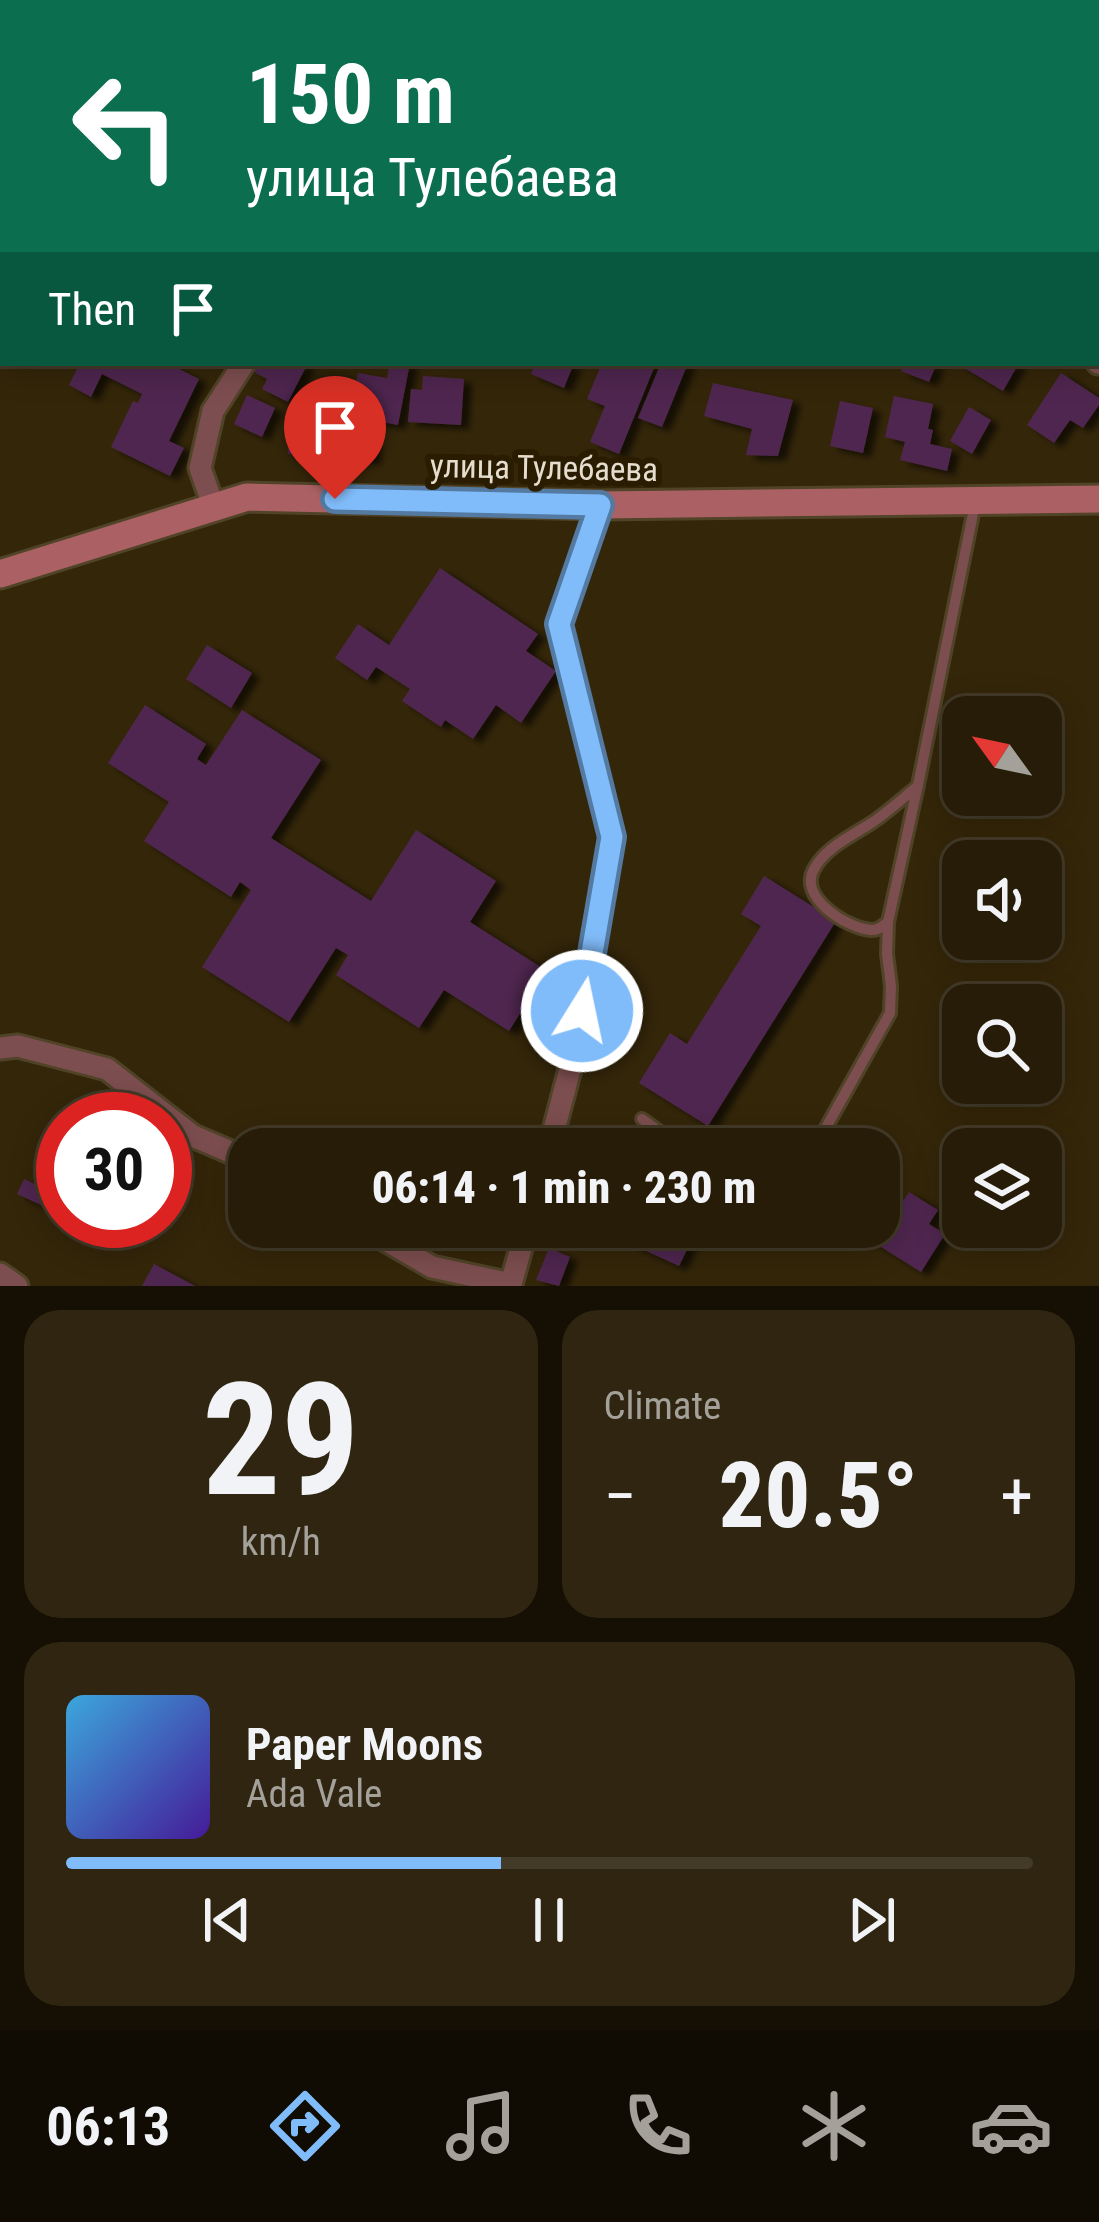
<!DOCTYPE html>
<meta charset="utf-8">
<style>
body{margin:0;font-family:"Roboto Condensed",sans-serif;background:#2f2511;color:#f1f3f6;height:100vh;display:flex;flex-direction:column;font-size:45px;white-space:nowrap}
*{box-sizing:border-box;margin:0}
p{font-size:39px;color:#a4a19b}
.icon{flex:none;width:66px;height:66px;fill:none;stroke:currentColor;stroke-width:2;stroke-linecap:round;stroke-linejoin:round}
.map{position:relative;height:1286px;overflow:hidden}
.sheet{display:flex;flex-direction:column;gap:24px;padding:24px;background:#150f04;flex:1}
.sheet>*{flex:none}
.guide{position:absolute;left:0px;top:0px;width:1101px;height:366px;box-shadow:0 6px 30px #0003,0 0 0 3px #433a28;background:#0b6e4f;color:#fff;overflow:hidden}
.needle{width:78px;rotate:303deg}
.tools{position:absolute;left:942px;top:696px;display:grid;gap:24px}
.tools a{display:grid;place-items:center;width:120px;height:120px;border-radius:24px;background:#271c07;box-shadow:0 6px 30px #0003,0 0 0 3px #433a28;font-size:60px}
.speed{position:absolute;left:36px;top:1092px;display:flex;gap:24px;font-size:60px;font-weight:700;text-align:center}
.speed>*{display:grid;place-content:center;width:156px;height:156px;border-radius:50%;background:#271c07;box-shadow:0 6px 30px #0003,0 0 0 3px #433a28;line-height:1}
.speed .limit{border:18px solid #d22;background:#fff;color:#111}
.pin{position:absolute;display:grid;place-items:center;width:102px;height:102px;color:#fff;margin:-123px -51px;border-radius:50% 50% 50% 0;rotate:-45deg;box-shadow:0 0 12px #0007}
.pin .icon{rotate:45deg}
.me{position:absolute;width:132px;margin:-66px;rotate:10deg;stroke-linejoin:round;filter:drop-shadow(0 0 9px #0008)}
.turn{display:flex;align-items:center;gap:42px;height:252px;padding:0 48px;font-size:54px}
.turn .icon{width:156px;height:156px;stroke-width:2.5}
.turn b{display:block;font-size:84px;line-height:102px}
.then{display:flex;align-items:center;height:114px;padding:0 48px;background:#0003;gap:24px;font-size:45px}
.big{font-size:90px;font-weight:800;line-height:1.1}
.sheet .widget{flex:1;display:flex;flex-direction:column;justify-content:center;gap:18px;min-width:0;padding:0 42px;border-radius:36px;background:#2f2511}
.sheet .dial{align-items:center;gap:0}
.dial b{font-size:156px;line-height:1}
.song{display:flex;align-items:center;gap:36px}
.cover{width:144px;height:144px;border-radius:18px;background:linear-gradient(135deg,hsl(200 70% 55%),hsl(260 70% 35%))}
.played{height:12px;border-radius:6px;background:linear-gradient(90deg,#81bcfa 45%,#433a28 45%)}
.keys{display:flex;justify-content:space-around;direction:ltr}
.heat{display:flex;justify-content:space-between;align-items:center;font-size:66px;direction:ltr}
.sheet .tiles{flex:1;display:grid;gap:24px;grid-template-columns:1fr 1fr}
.widget:last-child{grid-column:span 2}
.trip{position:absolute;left:228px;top:1128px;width:672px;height:120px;border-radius:36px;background:#271c07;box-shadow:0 6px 30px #0003,0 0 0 3px #433a28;font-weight:800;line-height:120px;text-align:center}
.dock{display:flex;height:192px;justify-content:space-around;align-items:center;background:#100b03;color:#a4a19b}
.dock .icon{width:84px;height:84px}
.dock .selected{color:#81bcfa}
.dock b{font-size:54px;color:#f1f3f6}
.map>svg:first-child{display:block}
.building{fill:#4f284f;filter:url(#shadow)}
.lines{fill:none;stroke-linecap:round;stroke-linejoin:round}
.lane-casing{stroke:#504328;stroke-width:16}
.street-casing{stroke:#504328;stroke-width:27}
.secondary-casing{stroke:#504328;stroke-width:33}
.lane{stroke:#7d4e4f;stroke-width:10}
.street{stroke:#7d4e4f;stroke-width:21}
.secondary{stroke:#ab6163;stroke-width:27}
.route-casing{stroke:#547aa2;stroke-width:30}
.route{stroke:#81bcfa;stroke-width:21}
.labels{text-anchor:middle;stroke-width:12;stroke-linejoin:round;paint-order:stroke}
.street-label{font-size:33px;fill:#e5ddcd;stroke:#2a1c01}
</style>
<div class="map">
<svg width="1099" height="1286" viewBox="0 0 1099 1286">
<defs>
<filter id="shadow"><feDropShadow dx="8" dy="4.5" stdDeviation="3" flood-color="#0009"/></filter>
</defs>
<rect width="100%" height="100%" fill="#342609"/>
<!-- building -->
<g class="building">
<polygon points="80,363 167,363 199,379 169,441 184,448 170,476 111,447 133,401 138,403 142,394 102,374 91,397 69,385"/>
<polygon points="258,363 308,363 288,402 262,389 267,379 254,372"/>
<polygon points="390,363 410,363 398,425 349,416 358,373 387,378"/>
<polygon points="535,363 574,363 564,388 531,374"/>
<polygon points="602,363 656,363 619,454 590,442 605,406 587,399"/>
<polygon points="661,363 688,363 662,427 638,418"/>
<polygon points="905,363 921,365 937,363 929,382 901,371"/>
<polygon points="956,363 1019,363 1003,391"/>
<polygon points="1061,373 1099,398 1099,405 1083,428 1070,420 1054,443 1027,425"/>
<polygon points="423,376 464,379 461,425 408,422 411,389 422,390"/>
<polygon points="713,383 793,400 778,456 746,455 752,429 704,416"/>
<polygon points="247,395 275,408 262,437 234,424"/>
<polygon points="894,396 933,404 928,429 933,430 930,444 952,449 947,471 900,460 905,442 885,437"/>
<polygon points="840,401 873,408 863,453 830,446"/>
<polygon points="969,407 991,420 972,454 950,441"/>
<polygon points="289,417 331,418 330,438 311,438 311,454 288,454"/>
<polygon points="349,440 373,441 373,460 349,459"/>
<polygon points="440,568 538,634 526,651 556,671 521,723 496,705 473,739 445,720 441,727 402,701 410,689 376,667 367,680 335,658 358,624 389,645"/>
<polygon points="207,645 252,673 231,708 186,679"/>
<polygon points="145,705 206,744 197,759 206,765 242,710 321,760 271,838 371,901 416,830 496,881 470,922 547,971 509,1031 444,990 419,1028 336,975 348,955 336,948 289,1022 202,967 251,890 240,882 231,897 144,841 169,802 108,763"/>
<polygon points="764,876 836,921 708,1126 639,1083 670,1033 687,1044 761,926 741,914"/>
<polygon points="24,1179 63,1197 63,1215 17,1194"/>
<polygon points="879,1188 902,1203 909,1192 938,1210 929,1224 945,1234 921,1272 849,1227 879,1227"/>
<polygon points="637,1227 698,1227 679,1266 629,1243"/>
<polygon points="549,1248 570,1257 559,1286 536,1280"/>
<polygon points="154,1264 195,1286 142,1286"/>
</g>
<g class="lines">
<defs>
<g id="lane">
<path d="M888 922C881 927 879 930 871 930 846 928 798 897 814 869 826 847 853 835 873 822 889 811 903 798 918 786"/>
<polyline points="642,1119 684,1149"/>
<polyline points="814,1149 890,1013 891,986 887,954 888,922 918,785 975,504"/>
</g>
<g id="street">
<polyline points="522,0 527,3"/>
<polyline points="197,3 199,0"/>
<polyline points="473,3 475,0"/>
<polyline points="636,3 638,0"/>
<polyline points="0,314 3,309"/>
<polyline points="1098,363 1099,363"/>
<polyline points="214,508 200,468 213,411 244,363"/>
<polyline points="0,1048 18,1046 107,1069 193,1136 249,1160"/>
<polyline points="549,1149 574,1054 612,837 559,624 600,505"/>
<polyline points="363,1227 432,1267 511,1284 527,1227"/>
<polyline points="0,1274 17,1286"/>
</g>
<polyline id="secondary" points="0,574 247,497 600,505 1099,499"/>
</defs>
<!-- lane casing -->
<use href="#lane" class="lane-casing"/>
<!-- street casing -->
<use href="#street" class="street-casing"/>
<!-- secondary casing -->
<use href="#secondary" class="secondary-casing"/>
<!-- lane -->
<use href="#lane" class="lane"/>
<!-- street -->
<use href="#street" class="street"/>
<!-- secondary -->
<use href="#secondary" class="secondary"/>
</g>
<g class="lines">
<defs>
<polyline id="route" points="335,499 600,505 559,624 612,837 582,1011"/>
</defs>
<!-- route casing -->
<use href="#route" class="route-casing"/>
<!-- route -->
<use href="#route" class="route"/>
</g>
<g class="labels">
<!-- street labels -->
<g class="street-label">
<text transform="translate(544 467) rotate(1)" y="12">улица Тулебаева</text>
</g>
</g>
</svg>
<div class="tools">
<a><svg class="needle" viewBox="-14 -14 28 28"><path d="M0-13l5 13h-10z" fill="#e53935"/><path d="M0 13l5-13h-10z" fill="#a4a19b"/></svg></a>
<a><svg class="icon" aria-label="sound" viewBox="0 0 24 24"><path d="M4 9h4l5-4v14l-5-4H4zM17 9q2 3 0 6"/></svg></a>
<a><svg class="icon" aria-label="search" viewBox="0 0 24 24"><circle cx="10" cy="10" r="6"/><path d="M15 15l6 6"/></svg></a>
<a><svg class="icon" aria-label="layers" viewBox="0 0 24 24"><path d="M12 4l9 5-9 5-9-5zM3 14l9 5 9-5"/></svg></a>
</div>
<div class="speed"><div class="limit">30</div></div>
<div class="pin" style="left:335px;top:499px;background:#d93025"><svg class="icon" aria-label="arrive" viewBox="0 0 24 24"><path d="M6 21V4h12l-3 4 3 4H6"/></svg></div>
<svg class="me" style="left:582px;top:1011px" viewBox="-20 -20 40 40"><circle r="17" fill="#81bcfa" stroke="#fff" stroke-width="3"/><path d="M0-11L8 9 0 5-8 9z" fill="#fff"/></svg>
<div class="trip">06:14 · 1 min · 230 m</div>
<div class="guide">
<div class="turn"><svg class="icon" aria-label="left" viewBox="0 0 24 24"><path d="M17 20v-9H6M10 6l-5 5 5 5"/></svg><div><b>150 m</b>улица Тулебаева</div></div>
<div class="then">Then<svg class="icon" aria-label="arrive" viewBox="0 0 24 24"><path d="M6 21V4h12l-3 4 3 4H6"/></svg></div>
</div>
</div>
<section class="sheet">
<div class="tiles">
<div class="widget dial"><b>29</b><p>km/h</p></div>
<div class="widget"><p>Climate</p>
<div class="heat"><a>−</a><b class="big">20.5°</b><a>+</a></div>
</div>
<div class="widget">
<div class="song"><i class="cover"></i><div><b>Paper Moons</b><p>Ada Vale</p></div></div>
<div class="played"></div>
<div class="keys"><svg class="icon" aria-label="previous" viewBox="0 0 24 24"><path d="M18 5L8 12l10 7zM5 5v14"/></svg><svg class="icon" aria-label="pause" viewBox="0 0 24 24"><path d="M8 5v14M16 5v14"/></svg><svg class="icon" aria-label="next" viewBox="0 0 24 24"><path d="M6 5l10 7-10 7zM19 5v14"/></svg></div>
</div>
</div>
</section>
<nav class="dock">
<b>06:13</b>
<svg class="icon selected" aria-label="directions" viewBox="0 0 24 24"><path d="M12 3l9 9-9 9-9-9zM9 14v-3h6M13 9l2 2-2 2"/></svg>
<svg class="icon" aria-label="music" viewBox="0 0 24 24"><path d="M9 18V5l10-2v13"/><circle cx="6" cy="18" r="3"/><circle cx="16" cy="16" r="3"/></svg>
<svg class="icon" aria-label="phone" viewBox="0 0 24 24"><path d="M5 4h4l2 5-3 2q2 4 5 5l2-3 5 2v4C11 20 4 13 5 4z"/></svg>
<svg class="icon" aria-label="climate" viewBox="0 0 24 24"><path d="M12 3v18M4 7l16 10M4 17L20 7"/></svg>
<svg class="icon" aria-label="car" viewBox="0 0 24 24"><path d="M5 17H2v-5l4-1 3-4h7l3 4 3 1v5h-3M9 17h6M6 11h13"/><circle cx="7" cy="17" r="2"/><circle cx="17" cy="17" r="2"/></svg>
</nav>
